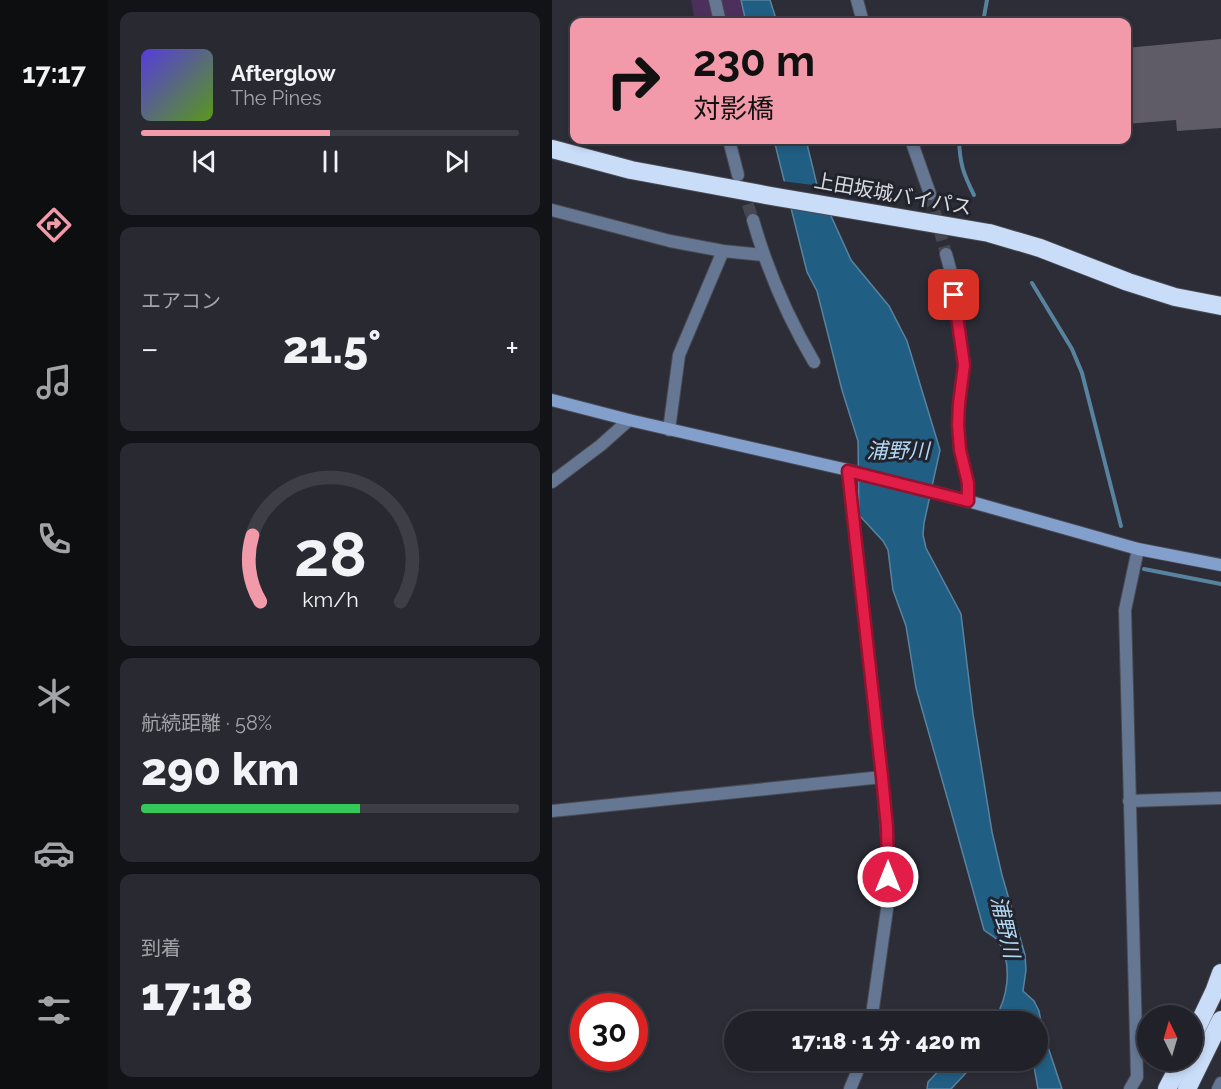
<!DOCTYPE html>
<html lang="ja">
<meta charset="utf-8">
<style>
body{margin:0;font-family:Raleway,"Noto Sans JP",sans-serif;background:#292a31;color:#f1f3f6;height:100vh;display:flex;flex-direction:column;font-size:22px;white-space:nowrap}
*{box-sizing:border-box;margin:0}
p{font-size:20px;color:#a2a4a8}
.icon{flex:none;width:33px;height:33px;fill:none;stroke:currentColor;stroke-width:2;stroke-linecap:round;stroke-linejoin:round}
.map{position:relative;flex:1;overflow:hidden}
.sheet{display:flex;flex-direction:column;gap:12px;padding:12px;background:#121317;width:444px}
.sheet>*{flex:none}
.guide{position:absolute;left:18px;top:18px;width:561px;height:126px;border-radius:12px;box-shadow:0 3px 9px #0003,0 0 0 2px #3e3f46;background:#f39aaa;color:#111;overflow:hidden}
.needle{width:39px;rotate:355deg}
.controls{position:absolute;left:585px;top:1005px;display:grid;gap:12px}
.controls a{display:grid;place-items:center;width:66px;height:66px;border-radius:50%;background:#212229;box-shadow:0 3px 9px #0003,0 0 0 2px #3e3f46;font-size:30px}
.speed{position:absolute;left:18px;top:993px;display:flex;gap:12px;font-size:30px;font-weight:700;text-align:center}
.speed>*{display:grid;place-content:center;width:78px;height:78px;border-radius:50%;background:#212229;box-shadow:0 3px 9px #0003,0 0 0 2px #3e3f46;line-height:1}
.speed .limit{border:9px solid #d22;background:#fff;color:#111}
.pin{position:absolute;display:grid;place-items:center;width:51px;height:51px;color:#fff;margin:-26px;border-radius:12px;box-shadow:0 3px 9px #0006}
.me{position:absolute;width:66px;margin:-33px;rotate:0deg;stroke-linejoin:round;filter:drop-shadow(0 0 4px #0008)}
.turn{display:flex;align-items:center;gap:21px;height:126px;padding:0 24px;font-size:27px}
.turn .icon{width:78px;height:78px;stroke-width:2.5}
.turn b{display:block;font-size:42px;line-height:51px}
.big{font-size:45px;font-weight:800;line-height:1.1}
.sheet .card{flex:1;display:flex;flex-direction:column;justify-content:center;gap:9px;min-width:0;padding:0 21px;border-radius:12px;background:#292a31}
.sheet .dial{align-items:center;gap:0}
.dial svg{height:156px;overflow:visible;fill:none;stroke:#3e3f46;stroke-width:7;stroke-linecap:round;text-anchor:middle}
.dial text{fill:#f1f3f6;stroke:none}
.song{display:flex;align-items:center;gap:18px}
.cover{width:72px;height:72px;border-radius:9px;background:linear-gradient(135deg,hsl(250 70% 55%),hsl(90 70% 35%))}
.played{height:6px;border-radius:3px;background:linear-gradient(90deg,#f39aaa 50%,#3e3f46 50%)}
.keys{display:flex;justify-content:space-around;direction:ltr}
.heat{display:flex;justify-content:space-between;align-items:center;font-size:33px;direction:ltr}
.charge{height:9px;border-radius:4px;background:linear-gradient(90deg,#34c759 58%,#3e3f46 0)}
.trip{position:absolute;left:172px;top:1011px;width:324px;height:60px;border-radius:30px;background:#212229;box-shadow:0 3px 9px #0003,0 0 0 2px #3e3f46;font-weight:800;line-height:60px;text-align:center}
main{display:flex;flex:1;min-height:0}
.tab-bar{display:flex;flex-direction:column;width:108px;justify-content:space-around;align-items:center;background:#0d0e10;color:#a2a4a8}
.tab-bar .icon{width:42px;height:42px}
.tab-bar .active{color:#f39aaa}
.tab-bar b{font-size:27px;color:#f1f3f6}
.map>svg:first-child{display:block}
.green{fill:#4d2f5c}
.water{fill:#215e83;stroke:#58839f;stroke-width:1.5}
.pier{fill:#2c2d37}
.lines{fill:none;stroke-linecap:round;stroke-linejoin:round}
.stream{stroke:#58839f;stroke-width:4}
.building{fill:#5f5c68}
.street-tunnel{stroke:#464750;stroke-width:12;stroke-dasharray:12 6;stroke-linecap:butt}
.street-casing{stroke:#484952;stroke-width:14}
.secondary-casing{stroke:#484952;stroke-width:14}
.highway-casing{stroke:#484952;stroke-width:20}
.street{stroke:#657793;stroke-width:12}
.secondary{stroke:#83a0cd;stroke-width:12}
.highway{stroke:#c9dcf8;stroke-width:18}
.route-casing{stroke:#92132f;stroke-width:15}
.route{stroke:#e11d48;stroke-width:10}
.labels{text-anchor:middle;stroke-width:6;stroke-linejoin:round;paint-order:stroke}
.street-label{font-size:20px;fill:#d8d9df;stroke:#22242d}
.water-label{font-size:21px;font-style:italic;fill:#b3d8f4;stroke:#22242d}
</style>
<main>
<nav class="tab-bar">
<b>17:17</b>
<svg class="icon active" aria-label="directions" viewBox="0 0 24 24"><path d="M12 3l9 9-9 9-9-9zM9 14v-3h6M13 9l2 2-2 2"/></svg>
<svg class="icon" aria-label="music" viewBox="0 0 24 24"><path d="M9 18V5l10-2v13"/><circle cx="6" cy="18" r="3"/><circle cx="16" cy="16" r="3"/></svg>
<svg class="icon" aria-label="phone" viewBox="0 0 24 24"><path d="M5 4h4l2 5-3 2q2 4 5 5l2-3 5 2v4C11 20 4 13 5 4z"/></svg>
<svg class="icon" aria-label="climate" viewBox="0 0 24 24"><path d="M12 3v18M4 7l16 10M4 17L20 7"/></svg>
<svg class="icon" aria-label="car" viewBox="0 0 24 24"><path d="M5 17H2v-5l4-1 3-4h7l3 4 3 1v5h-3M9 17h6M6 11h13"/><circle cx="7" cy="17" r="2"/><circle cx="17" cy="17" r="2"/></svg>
<svg class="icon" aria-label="filters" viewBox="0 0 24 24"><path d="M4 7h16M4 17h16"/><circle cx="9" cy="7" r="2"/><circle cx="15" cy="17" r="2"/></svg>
</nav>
<section class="sheet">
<div class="card">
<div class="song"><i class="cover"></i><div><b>Afterglow</b><p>The Pines</p></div></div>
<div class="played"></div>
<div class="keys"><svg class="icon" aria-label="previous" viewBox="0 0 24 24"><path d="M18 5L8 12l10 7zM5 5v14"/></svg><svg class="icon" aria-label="pause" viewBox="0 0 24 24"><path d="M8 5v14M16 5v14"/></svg><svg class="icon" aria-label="next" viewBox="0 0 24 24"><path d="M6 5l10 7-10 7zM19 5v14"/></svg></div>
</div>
<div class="card"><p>エアコン</p>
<div class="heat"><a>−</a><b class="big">21.5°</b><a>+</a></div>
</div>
<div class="card dial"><svg viewBox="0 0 100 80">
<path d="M14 69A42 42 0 1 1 86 69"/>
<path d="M14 69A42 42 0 0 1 10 35" stroke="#f39aaa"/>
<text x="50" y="56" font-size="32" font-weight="700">28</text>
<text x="50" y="72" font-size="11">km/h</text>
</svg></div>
<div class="card"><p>航続距離 · 58%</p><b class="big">290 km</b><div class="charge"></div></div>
<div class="card"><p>到着</p><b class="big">17:18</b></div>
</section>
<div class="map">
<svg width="669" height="1089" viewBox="0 0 669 1089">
<rect width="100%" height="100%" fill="#2c2d37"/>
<!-- green -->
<polygon class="green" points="139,0 189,0 194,22 143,22"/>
<!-- water -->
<g class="water">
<polygon points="189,0 218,0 225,22 194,22"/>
<path d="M222 140H254L265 185 299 260 337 306 355 341 388 450 372 523 371 535 374 548 409 614 421 714 440 832 450 875 473 955 474 970 471 991 482 1001 487 1011 491 1032 510 1089H486L481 1061 486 1060V1022L466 1021 460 1017 457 1021H441C456 1000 461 965 447 942 444 937 437 934 432 930L399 811 364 688 354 626 341 590 336 550 331 541 307 515 306 441 290 390 265 291 255 272Z"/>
<polygon points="396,1061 425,1061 399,1089 375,1089 376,1082"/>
</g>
<!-- pier -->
<polygon class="pier" points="229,181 269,186 282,215 236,207"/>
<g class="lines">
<!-- stream -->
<g class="stream">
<polyline points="431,22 435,0"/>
<path d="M407 140C408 164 411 173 422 195"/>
<polyline points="480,283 520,349 530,373 569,526"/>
<polyline points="592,569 669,584"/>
</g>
</g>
<!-- building -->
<polygon class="building" points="669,39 669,128 625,131 624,120 574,124 574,48"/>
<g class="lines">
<!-- street-tunnel -->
<g class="street-tunnel">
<polyline points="190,187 201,220"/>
<polyline points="378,194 394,254"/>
</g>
<defs>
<g id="street">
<polyline points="163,0 168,22"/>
<polyline points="305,0 311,22"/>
<polyline points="177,140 186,175"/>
<polyline points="359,140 378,194"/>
<polyline points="0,210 118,241 171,251 211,255"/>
<path d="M201 220C215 269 236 318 262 362"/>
<polyline points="394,254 400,276 412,365 407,403 406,425 408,450 416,483 416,501"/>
<polyline points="117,430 127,355 171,251"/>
<polyline points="296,470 330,777 337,861 335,909 319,1022"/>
<polyline points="0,482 49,445 77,420"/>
<polyline points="577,801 669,798"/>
<polyline points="0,811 330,777"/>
<polyline points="298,1089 310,1060"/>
<polyline points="578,1089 585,1077 573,610 586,549"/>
<polyline points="666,1089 669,1083"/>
</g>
<polyline id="secondary" points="0,400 77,420 296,470 416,501 586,549 669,565"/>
<g id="highway">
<polyline points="0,149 79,170 219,196 437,233 488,248 576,282 623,297 669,306"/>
<polyline points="640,1038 662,992 669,973"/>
<polyline points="615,1089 630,1060"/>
<polyline points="635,1089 669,1020"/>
</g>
</defs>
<!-- street casing -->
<use href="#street" class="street-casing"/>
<!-- secondary casing -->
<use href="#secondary" class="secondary-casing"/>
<!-- highway casing -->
<use href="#highway" class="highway-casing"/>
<!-- street -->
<use href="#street" class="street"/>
<!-- secondary -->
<use href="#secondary" class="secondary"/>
<!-- highway -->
<use href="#highway" class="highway"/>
</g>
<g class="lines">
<defs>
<polyline id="route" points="336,877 335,827 330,777 296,471 416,501 416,483 408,450 406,425 407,404 412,365 402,295"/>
</defs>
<!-- route casing -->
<use href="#route" class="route-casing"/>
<!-- route -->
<use href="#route" class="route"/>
</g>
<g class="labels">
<!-- street labels -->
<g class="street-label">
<text transform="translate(341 194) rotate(10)" y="7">上田坂城バイパス</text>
</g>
<!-- water labels -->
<g class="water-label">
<text x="346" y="458">浦野川</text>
<text transform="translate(453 927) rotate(77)" y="7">浦野川</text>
</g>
</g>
</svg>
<div class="controls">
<a><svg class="needle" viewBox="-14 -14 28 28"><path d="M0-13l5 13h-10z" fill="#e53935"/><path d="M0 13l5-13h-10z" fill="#a2a4a8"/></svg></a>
</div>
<div class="speed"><div class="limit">30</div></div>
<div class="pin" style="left:402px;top:295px;background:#d93025"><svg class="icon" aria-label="arrive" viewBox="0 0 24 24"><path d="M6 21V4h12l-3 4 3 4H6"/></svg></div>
<svg class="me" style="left:336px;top:877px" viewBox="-20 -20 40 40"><circle r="17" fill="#e11d48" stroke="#fff" stroke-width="3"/><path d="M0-11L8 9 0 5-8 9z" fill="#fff"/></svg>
<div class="trip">17:18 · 1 分 · 420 m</div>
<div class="guide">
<div class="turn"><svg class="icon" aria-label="right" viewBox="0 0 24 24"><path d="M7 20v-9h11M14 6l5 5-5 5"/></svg><div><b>230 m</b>対影橋</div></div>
</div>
</div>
</main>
